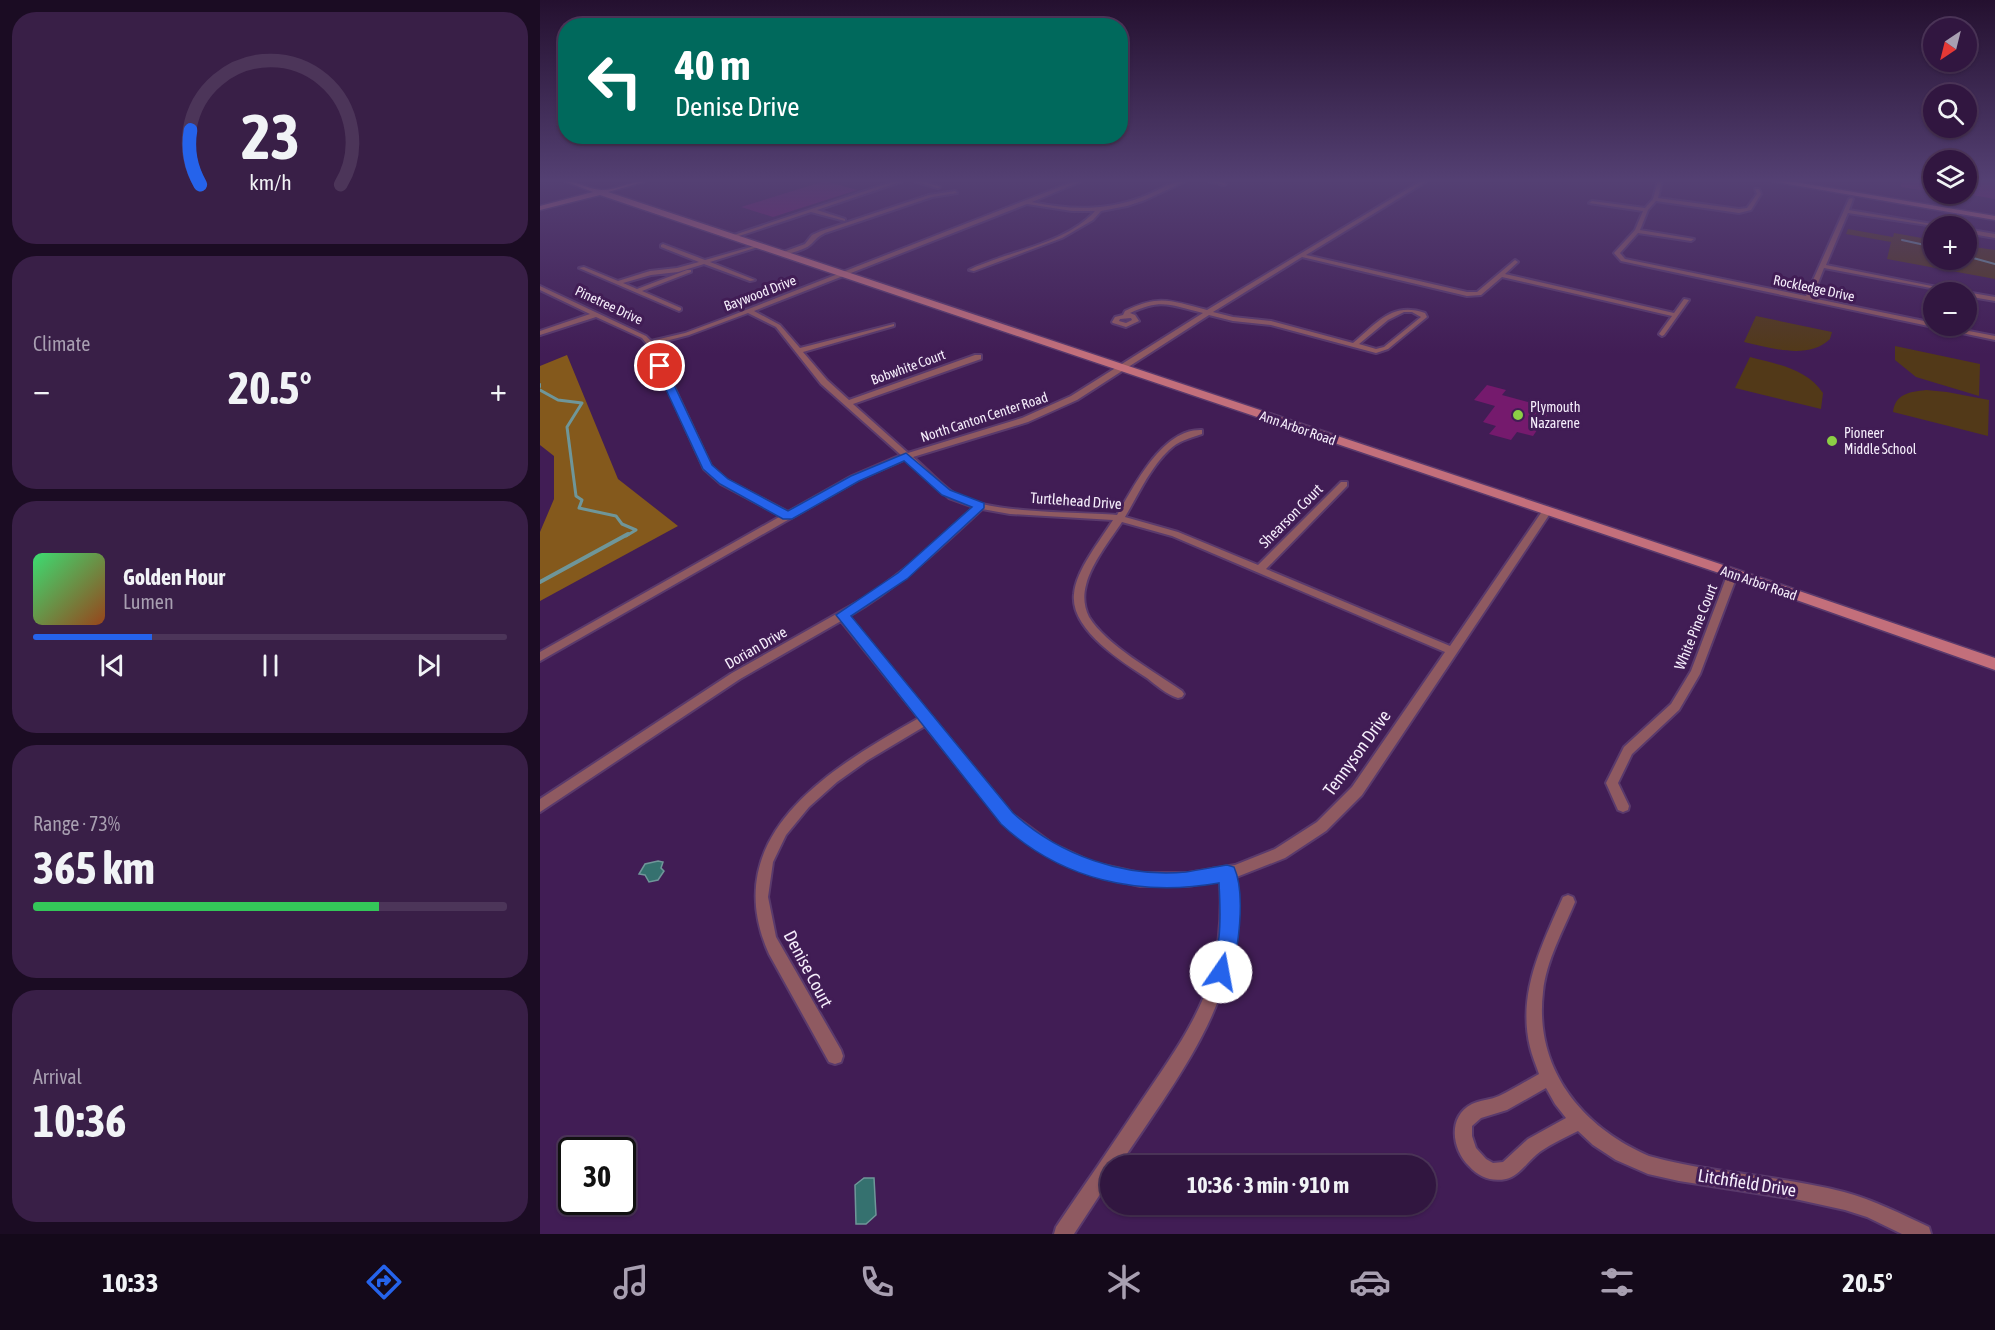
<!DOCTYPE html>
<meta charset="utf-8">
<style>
body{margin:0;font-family:"Asap Condensed",sans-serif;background:#391f47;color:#f1f3f6;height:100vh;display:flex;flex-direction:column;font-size:22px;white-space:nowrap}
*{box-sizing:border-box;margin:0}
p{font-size:20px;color:#a89fb1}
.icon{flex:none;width:33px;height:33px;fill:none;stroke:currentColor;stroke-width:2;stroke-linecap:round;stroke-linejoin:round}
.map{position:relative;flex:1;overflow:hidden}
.panel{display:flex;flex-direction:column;gap:12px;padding:12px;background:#1b0c23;width:540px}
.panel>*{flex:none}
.banner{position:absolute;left:18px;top:18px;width:570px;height:126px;border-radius:24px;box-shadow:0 2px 4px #0004,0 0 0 2px #4c3559;background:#00695c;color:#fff;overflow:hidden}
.needle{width:39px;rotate:215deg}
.fabs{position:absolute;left:1383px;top:18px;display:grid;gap:12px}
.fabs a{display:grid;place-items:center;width:54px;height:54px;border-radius:50%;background:#311640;box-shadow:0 2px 4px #0004,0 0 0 2px #4c3559;font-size:30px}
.speed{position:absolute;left:18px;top:1137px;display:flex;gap:12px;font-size:30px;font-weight:700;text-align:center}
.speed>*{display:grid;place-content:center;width:78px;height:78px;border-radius:50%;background:#311640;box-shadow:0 2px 4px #0004,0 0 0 2px #4c3559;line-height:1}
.speed .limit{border:3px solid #111;border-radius:9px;background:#fff;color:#111}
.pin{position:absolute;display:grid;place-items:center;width:51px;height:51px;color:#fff;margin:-26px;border:3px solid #fff;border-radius:50%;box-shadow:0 2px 6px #0007}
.me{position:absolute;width:66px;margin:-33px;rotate:12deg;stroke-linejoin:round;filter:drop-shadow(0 0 4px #0008)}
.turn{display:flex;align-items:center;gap:21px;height:126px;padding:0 18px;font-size:27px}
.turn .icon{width:78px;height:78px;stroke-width:2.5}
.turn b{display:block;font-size:42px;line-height:51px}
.big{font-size:45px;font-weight:700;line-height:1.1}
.panel .widget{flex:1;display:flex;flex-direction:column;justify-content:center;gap:9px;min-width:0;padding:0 21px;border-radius:24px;background:#391f47}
.panel .dial{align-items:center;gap:0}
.dial svg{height:156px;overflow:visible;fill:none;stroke:#4c3559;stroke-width:7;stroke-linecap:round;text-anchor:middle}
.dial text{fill:#f1f3f6;stroke:none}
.song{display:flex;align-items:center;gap:18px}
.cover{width:72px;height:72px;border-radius:9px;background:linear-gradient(135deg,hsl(140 70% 55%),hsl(20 70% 35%))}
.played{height:6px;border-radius:3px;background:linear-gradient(90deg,#2563eb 25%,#4c3559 25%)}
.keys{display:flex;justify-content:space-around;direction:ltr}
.heat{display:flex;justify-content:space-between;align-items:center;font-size:33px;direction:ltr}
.charge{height:9px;border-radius:4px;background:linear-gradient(90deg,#34c759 73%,#4c3559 0)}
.trip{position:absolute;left:560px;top:1155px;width:336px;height:60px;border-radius:30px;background:#311640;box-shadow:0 2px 4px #0004,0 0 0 2px #4c3559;font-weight:700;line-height:60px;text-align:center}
.tab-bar{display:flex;height:96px;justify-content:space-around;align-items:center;background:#14091a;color:#a89fb1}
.tab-bar .icon{width:42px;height:42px}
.tab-bar .current{color:#2563eb}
.tab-bar b{font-size:27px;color:#f1f3f6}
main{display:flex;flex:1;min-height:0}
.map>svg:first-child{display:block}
.green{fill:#523918}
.forest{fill:#84591c}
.water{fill:#35716f;stroke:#6f9699;stroke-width:1.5}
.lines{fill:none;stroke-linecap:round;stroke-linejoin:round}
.stream-far2{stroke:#6f9699;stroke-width:2}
.stream-far1{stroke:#6f9699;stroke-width:3}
.stream{stroke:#6f9699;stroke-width:4}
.building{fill:#751a6d}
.street-casing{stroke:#5a3a6c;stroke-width:4}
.secondary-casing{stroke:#5a3a6c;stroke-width:3}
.street{fill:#8f5a61;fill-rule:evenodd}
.secondary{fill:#c36f7b;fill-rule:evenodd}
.route{fill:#2563eb;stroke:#184099;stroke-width:1.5}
.poi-dot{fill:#8cce45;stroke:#411d55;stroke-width:2}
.labels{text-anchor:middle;stroke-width:6;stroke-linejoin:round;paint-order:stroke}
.far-street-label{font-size:14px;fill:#f5edfb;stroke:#411d55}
.far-poi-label{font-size:14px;fill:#f5edfb;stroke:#411d55;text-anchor:start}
.street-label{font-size:15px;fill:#f5edfb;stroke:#411d55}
.near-street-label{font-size:18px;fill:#f5edfb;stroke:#411d55}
</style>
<main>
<section class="panel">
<div class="widget dial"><svg viewBox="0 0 100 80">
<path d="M14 69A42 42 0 1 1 86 69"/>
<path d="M14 69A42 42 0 0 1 9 41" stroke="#2563eb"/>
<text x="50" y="56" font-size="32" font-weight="700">23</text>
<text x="50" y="72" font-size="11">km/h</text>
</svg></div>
<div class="widget"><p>Climate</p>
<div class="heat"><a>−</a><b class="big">20.5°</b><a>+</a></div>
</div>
<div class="widget">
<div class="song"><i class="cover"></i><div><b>Golden Hour</b><p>Lumen</p></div></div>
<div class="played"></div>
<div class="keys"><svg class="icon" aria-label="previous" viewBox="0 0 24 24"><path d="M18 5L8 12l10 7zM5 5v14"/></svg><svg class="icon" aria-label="pause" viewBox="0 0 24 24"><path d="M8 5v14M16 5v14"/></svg><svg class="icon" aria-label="next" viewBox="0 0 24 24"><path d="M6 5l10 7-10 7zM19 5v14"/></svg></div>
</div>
<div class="widget"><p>Range · 73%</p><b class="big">365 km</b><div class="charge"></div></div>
<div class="widget"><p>Arrival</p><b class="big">10:36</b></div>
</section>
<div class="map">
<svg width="1455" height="1234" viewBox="0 0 1455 1234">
<rect width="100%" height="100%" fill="#411d55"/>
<!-- green -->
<g class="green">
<polygon points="1308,229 1353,237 1354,233 1393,240 1394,260 1426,260 1427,246 1455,250 1455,279 1347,259 1351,242 1306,234"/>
<path d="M1216 316 1292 332 1290 339C1269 360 1230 348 1204 342Z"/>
<polygon points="1355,346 1440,364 1439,396 1376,377 1355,360"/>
<path d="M1210 357C1237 364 1267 369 1283 393L1281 409 1195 388Z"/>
<path d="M1386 390 1407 392 1449 400 1448 436 1353 412C1355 394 1369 392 1386 390Z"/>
</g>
<!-- forest -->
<polygon class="forest" points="27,355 78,479 138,526 0,601 0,532 14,499 14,456 0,445 0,366"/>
<!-- water -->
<g class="water">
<polygon points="118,861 123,862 121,868 124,871 118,880 109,882 105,875 99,874 105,864"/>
<polygon points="324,1178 334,1178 336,1215 326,1224 316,1224 315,1185"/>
</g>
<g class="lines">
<!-- stream-far2 -->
<g class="stream-far2">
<polyline points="1362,240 1394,247"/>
<polyline points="1426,256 1455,264"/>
<polyline points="0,384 0,387"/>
</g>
<!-- stream-far1 -->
<polyline class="stream-far1" points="0,390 18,400 42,403 27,427 36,496 42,500 39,508 76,516 82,524 96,530 86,536"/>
<!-- stream -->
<polyline class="stream" points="0,582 88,534"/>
</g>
<!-- building -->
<g class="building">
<polygon points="285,181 317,190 233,217 201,207"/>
<polygon points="1362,181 1394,181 1394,192 1361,187"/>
<polygon points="1426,181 1455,181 1455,199 1426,194"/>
<polygon points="947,385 966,390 962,395 988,402 991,398 1010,403 1007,407 1012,408 993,436 977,432 971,440 949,434 956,426 943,422 955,406 934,400"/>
</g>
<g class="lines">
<defs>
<g id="street">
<polygon points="355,181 363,181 277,210 305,219 305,221 271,212 193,238 188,237"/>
<polygon points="373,181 382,181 400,187 398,188"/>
<path d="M535 181H542L492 202C530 210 565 211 602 197 616 192 631 181 646 181L605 200 587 206 561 211 553 220 522 238 434 271 429 270C438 265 449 262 459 258 491 247 532 237 555 211H532L487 204 214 311 240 325 260 348 354 324V326L263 352 287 380 309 400 435 355H441V359L313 404 368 453 482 418 531 396 663 313C630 305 622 298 590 313L595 315 599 321 586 327 573 323 572 322 575 317 583 315 585 311C621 294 630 301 667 310L881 181H887L766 255 927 292H937L975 260 978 262 965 274 1134 313 1144 299 1149 300 1124 335 1122 336 1119 334 1132 316 962 277 941 295 927 296 762 257 673 312 693 317 731 321 813 343C836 324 852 301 885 313L887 317 848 349 836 353 731 325 693 321 669 315 537 400 488 422 373 457C385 467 402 486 415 494 447 514 537 512 577 515 594 487 622 428 662 430V434C650 438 638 441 629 450 610 468 598 495 585 517L638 532 718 565 801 482H807V486L726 569 910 646 1003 510H1009L1011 512 822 795 786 831 745 858 694 878C695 899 697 921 694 942 682 1026 624 1097 579 1166H570V1179L534 1234H514L516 1227C543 1187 571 1147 598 1106 626 1064 659 1021 673 971 680 941 682 911 680 880L648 886H600L553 875 503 853 462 822 385 726 328 760 297 782 269 807 246 835 233 862 228 897 236 937 301 1050 303 1056 301 1062 295 1064 289 1062 229 954C176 835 291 768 379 718L301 621 200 679 0 812V799L192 673 330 595 376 560 434 507 409 498 366 459 318 480 0 661V652L241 516 181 484 164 469 107 344 102 338 56 317 0 335V331L50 314 0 290V286L106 336 111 341 145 333 188 317ZM864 312H872L881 317 844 347 836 349 819 344 848 320ZM208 313 236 327 281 384 361 455 312 476 248 512 187 480 171 466 114 344 149 335ZM591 318 592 320 586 323 579 321 580 319ZM442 509 470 514 573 520C560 541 536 570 534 594 530 629 581 661 607 678 616 685 627 695 638 698L642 697 644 694 642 691C615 672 566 645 549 617 544 607 543 596 546 585 551 564 570 540 582 522L632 536 905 652 812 787 777 822 735 849 695 865 648 873H600L554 863 513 844 472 814 309 616C359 587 399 549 442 509Z"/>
<polygon points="669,181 679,181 686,184 684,185"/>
<polygon points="1118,181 1122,181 1118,198 1199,209 1207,208 1217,194 1215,189 1219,189 1221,194 1211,210 1199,213 1116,201 1108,210 1100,230 1154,239 1151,241 1098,233 1080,253 1085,259 1266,296 1309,199 1311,198 1313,199 1309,210 1404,226 1394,226 1308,213 1286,265 1422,292 1412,292 1284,268 1272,298 1394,323 1394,326 1403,326 1455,336 1455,340 1081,261 1074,253 1095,230 1103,211 1049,203 1052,201 1105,208 1113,199"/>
<path d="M415 191 417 193 392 197 285 233C275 238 277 239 270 245 264 250 245 256 238 254L265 244 272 235 281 231 389 195Z"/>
<polygon points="1426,229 1455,234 1455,238 1426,233"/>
<polygon points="123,244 165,260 218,245 218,247 170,262 215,280 210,281 164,264 138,272 111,275 83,283 97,289 147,270 151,270 151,272 102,291 141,308 141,310 139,311 39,268 44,267 78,281 110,271 137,268 159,262 121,247 121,245"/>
<polygon points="1424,292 1426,292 1455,297 1455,301 1426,296 1426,292"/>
<polygon points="1193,570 1198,573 1160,674 1139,710 1092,754 1078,783 1089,806 1088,810 1083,812 1078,810 1066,783 1084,747 1131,704 1151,671 1188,573"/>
<path d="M1028 895 1033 897 1035 902C1023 931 1006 961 1003 992 994 1069 1042 1127 1109 1156 1173 1174 1240 1175 1304 1192 1334 1200 1361 1214 1389 1227L1391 1234H1362L1327 1217 1305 1210 1255 1199 1139 1181 1108 1174 1076 1160 1053 1145 1038 1131C1026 1137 1013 1143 1001 1151 989 1159 980 1176 966 1179 951 1182 939 1177 929 1166 912 1149 907 1117 932 1104 940 1100 950 1100 959 1096 972 1090 986 1081 999 1074 996 1065 992 1056 990 1047 977 993 1002 945 1023 897ZM1006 1088 1015 1104 1026 1118 988 1139 963 1162 953 1163 946 1159 936 1148 932 1136V1126L941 1118 967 1110Z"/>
</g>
<g id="secondary">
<path d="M24 181C37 181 48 189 61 190 74 191 91 181 107 181L68 192 1198 570 1455 658V670L1188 576 60 195 0 210V206L53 192Z"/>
<polygon points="1231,181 1249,181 1455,216 1455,220"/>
</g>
</defs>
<!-- street casing -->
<use href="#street" class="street-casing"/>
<!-- secondary casing -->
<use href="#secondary" class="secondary-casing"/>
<!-- street -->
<use href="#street" class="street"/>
<!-- secondary -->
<use href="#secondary" class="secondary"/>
</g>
<!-- sky -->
<linearGradient id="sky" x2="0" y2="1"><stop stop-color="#24102f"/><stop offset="0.51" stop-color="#544073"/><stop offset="1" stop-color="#544073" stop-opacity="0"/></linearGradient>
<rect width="1455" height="354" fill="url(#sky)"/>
<!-- route -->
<path class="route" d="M117 364 125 366 172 465 188 479 248 511 311 476 366 453 410 490 444 503V508L367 579 311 616 473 813C519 855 584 878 646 872 660 870 674 867 687 865L694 867C706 894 699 953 688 979L681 982 674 979C668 966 677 951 679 937 681 919 680 901 679 883 599 897 521 880 461 824L296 615 358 573 432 507 402 495 364 461 319 481 252 519H243L180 484 163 469 115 366Z"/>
<!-- markers -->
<g class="poi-dot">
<circle cx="978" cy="415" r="6"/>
<circle cx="1292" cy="441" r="6"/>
</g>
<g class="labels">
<!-- far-street labels -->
<g class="far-street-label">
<text transform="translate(1274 288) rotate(12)" y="5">Rockledge Drive</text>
<text transform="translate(220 293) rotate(-21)" y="5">Baywood Drive</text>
<text transform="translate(69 305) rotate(25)" y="5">Pinetree Drive</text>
<text transform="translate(368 367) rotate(-20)" y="5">Bobwhite Court</text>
<text transform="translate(444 417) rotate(-18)" y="5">North Canton Center Road</text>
<text transform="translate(758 428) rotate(19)" y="5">Ann Arbor Road</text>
<text transform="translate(1219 583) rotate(19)" y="5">Ann Arbor Road</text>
</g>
<!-- far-poi labels -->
<g class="far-poi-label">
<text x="990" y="412">Plymouth<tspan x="990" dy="16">Nazarene</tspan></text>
<text x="1304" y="438">Pioneer<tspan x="1304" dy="16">Middle School</tspan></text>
</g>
<!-- street labels -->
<g class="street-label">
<text transform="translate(536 501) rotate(4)" y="5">Turtlehead Drive</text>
<text transform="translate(751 516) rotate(-45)" y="5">Shearson Court</text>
<text transform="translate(1156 627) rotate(-68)" y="5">White Pine Court</text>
<text transform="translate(216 648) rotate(-30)" y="5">Dorian Drive</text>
</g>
<!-- near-street labels -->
<g class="near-street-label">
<text transform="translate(817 753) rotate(-54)" y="6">Tennyson Drive</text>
<text transform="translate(268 969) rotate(62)" y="6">Denise Court</text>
<text transform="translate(1207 1183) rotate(9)" y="6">Litchfield Drive</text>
</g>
</g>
</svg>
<div class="fabs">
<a><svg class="needle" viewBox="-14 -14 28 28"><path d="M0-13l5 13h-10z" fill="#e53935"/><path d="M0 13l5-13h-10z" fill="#a89fb1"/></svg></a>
<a><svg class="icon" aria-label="search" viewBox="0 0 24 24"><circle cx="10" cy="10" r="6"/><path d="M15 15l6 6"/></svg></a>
<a><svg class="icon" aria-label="layers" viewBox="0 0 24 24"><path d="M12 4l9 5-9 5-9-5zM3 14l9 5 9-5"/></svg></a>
<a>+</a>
<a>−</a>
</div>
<div class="speed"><div class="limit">30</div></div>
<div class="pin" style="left:120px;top:366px;background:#d93025"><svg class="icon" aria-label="arrive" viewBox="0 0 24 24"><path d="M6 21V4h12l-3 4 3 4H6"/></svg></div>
<svg class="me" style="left:681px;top:972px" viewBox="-20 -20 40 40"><circle r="19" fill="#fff"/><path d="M0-13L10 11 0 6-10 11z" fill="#2563eb"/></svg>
<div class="trip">10:36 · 3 min · 910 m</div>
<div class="banner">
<div class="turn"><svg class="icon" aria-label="left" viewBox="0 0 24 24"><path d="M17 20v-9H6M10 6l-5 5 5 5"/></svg><div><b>40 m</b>Denise Drive</div></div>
</div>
</div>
</main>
<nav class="tab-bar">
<b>10:33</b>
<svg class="icon current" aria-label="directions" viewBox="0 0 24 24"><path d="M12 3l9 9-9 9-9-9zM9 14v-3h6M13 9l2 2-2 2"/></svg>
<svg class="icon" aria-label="music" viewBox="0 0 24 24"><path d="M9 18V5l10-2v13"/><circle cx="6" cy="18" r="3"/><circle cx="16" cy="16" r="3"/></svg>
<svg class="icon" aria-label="phone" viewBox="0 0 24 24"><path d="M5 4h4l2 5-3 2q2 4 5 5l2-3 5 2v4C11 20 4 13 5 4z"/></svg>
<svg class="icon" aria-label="climate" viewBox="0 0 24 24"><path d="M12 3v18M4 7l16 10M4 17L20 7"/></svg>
<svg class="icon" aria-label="car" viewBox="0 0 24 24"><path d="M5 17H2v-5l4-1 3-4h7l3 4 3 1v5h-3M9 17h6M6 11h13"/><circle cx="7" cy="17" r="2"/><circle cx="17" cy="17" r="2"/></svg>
<svg class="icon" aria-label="filters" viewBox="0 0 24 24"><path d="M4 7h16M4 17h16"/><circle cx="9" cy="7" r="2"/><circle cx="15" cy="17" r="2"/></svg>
<b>20.5°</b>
</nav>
